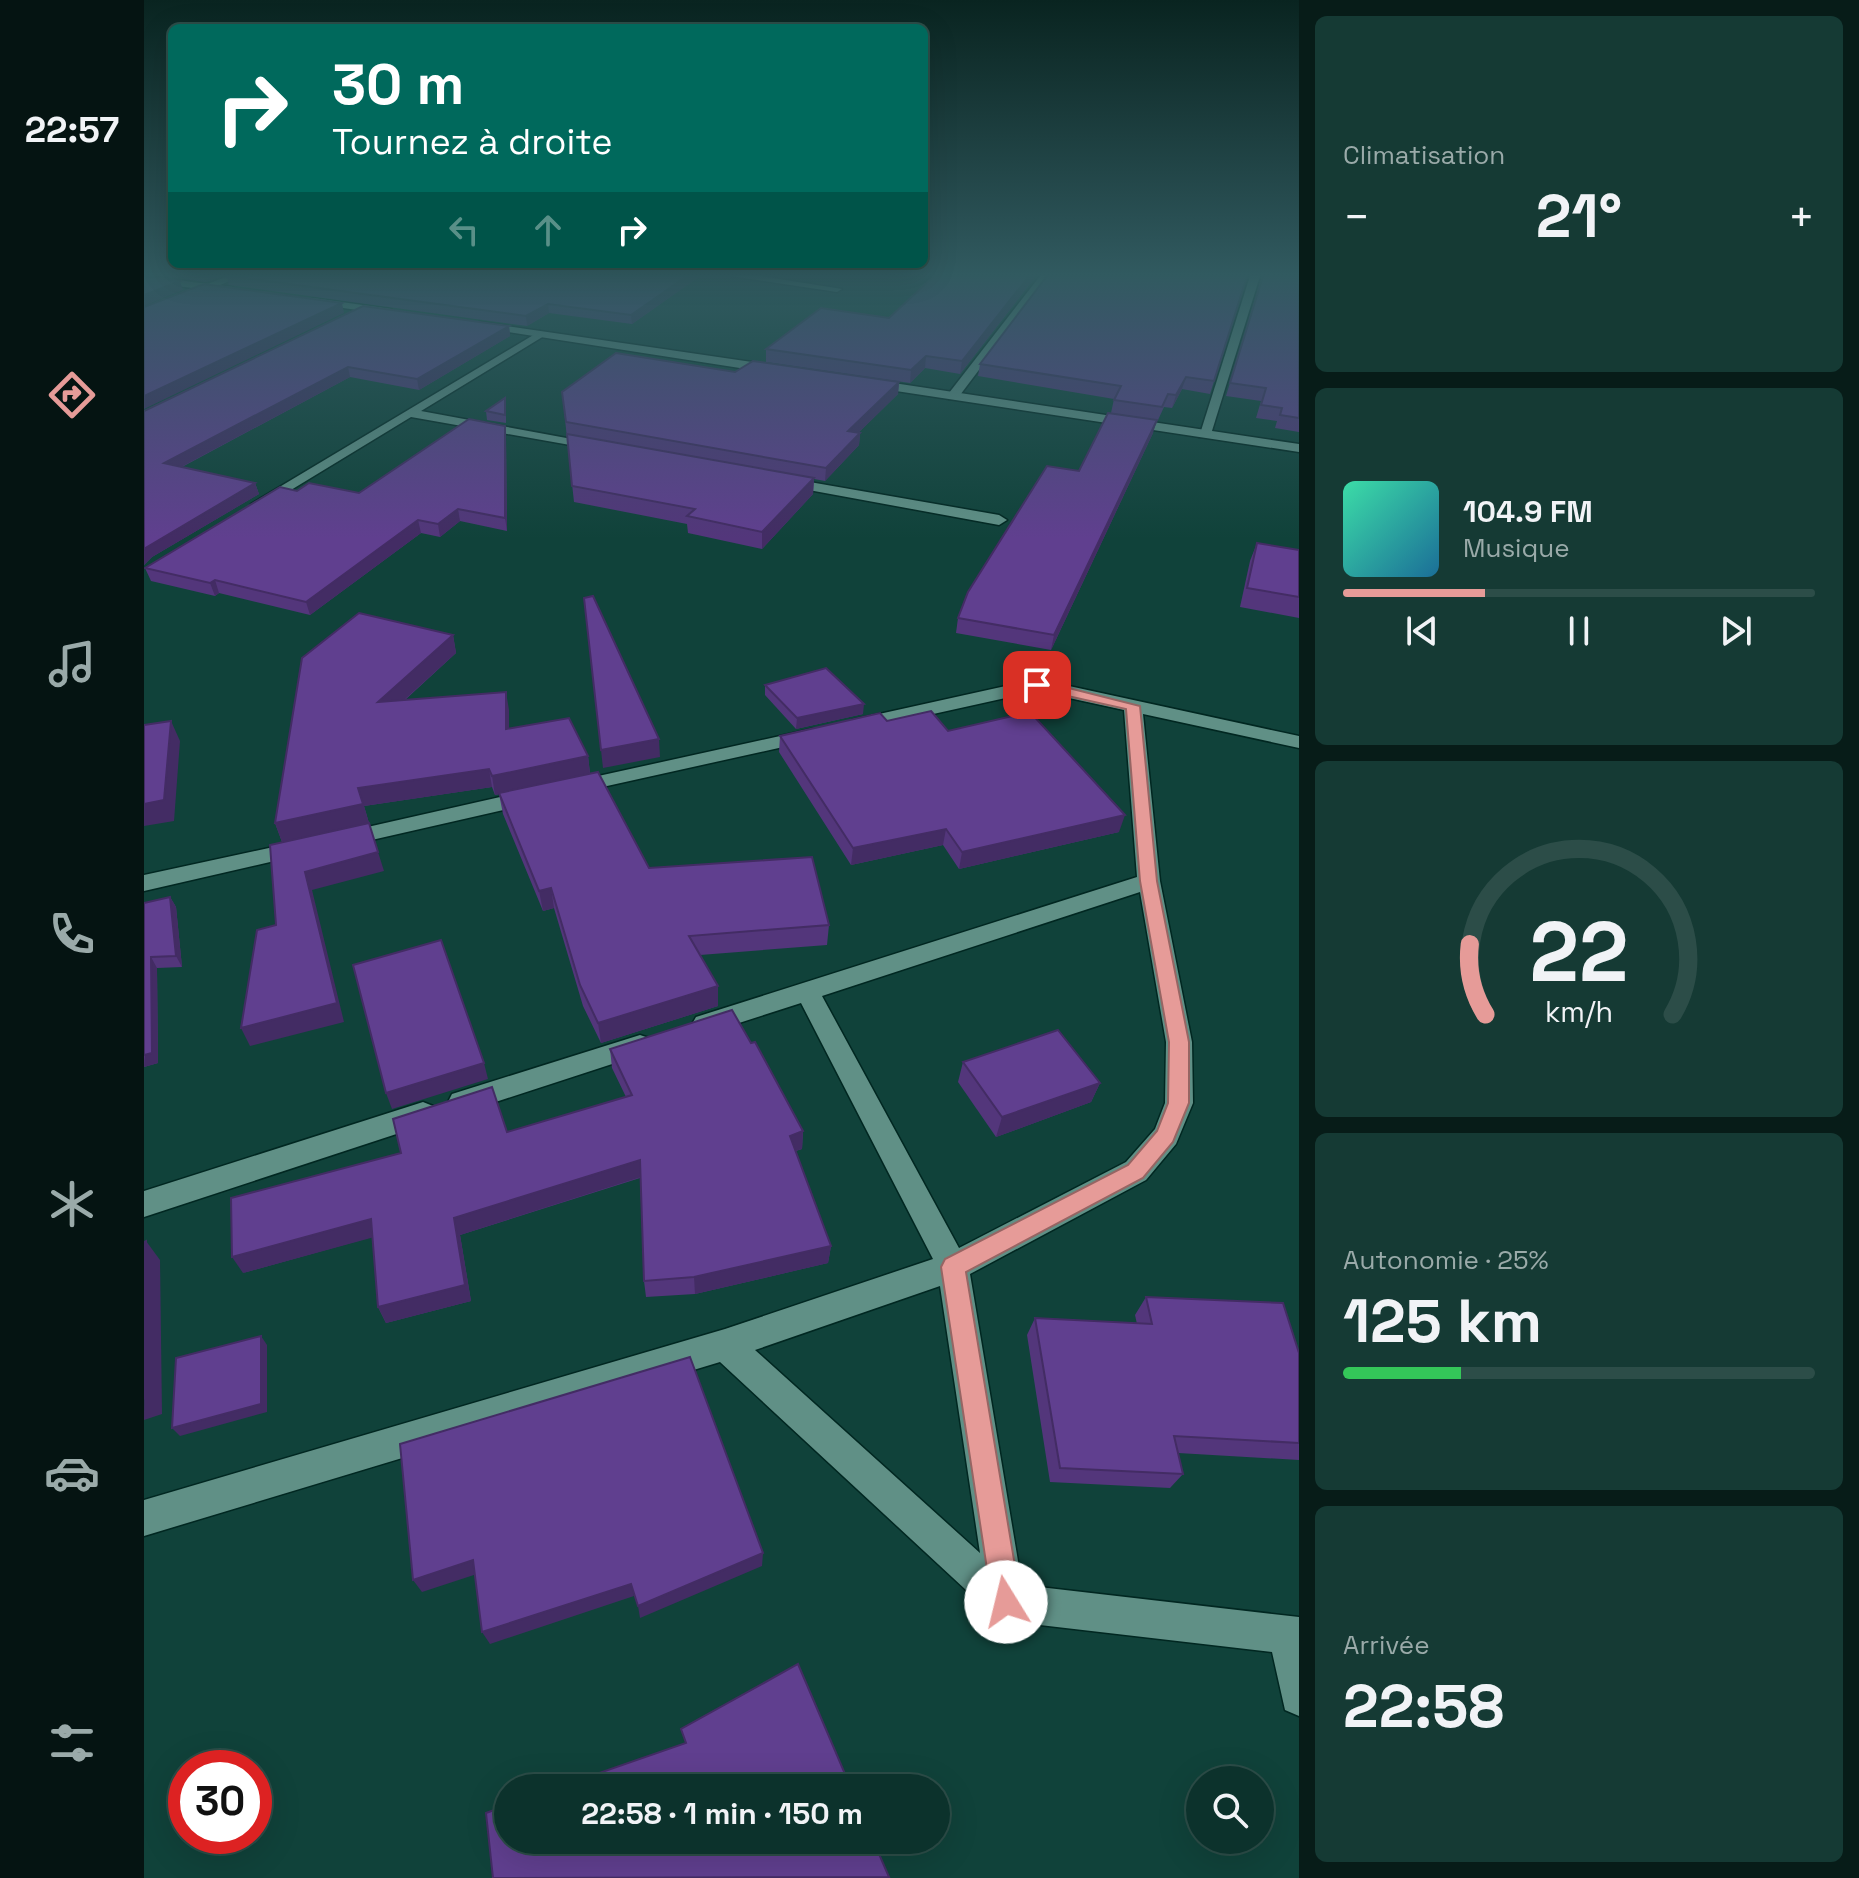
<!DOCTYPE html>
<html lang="fr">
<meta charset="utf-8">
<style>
body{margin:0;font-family:"Space Grotesk",sans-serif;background:#153a34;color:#f1f3f6;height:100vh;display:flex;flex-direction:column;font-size:30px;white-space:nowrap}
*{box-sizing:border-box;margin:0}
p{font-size:26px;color:#9aaaa9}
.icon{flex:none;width:44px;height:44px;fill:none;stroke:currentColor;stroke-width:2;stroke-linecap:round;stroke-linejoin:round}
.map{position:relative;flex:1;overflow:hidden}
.panel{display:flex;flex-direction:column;gap:16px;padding:16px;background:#071c18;width:560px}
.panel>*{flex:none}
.guide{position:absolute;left:24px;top:24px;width:760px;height:244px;border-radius:12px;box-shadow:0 8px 32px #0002,0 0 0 2px #2c4d48;background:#00695c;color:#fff;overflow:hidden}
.fabs{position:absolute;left:1042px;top:1766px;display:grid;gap:16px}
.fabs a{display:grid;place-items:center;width:88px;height:88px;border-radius:50%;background:#0c322c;box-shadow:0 8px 32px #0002,0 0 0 2px #2c4d48;font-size:40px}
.speed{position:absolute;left:24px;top:1750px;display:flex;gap:16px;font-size:40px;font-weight:700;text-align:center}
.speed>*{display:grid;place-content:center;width:104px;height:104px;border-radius:50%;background:#0c322c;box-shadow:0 8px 32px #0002,0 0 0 2px #2c4d48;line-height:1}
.speed .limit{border:12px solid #d22;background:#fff;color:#111}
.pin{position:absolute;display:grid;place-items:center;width:68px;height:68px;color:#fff;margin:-34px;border-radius:16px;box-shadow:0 4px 12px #0006}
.me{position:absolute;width:88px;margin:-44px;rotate:351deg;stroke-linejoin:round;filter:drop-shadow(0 0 6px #0008)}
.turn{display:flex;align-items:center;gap:28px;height:168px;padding:0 32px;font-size:36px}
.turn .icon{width:104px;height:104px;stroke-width:2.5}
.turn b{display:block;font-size:56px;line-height:68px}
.lanes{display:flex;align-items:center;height:76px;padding:0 32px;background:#0003;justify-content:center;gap:40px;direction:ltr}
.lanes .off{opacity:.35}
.big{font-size:60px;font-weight:600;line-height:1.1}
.panel .card{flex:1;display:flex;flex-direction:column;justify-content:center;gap:12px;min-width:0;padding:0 28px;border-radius:12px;background:#153a34}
.panel .dial{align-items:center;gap:0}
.dial svg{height:208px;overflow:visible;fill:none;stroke:#2c4d48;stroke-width:7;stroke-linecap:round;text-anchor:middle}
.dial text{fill:#f1f3f6;stroke:none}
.song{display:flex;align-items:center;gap:24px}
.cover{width:96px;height:96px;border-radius:12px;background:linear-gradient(135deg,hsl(160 70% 55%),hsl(200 70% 35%))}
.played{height:8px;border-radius:4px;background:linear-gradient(90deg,#e69b98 30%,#2c4d48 30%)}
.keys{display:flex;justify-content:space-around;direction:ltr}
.heat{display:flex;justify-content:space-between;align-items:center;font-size:44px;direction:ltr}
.charge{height:12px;border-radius:6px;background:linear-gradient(90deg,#34c759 25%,#2c4d48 0)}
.trip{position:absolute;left:350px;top:1774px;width:456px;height:80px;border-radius:40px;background:#0c322c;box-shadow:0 8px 32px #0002,0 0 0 2px #2c4d48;font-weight:600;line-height:80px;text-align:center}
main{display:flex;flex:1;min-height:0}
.tab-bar{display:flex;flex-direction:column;width:144px;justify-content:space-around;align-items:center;background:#051412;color:#9aaaa9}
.tab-bar .icon{width:56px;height:56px}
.tab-bar .on{color:#e69b98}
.tab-bar b{font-size:36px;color:#f1f3f6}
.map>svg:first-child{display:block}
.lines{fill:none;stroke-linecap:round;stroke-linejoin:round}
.street-casing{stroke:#012721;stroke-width:3}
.secondary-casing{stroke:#012721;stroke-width:3}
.street{fill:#609086;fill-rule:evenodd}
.secondary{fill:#609086;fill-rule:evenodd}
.wall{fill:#53367b}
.shaded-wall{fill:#432c64}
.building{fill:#603f8f;stroke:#432c64;stroke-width:2}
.route{fill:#e69b98;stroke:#966563;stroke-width:2}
</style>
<main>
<nav class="tab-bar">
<b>22:57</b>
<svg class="icon on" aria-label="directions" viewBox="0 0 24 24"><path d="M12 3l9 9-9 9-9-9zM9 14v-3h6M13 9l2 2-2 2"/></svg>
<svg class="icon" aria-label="music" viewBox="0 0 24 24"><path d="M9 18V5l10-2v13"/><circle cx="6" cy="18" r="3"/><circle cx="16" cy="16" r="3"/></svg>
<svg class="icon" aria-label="phone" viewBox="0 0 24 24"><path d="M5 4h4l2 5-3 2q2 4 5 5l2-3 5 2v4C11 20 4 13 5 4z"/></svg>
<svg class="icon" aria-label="climate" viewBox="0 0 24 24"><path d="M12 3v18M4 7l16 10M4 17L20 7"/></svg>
<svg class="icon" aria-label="car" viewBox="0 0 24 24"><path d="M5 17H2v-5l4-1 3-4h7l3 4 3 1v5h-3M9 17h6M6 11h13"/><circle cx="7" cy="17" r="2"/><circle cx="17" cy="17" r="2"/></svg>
<svg class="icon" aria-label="filters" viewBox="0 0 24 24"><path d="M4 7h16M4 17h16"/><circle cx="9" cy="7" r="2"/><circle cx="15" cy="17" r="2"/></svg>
</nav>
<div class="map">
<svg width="1155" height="1878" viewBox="0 0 1155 1878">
<rect width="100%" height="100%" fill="#10423a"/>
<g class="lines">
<defs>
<g id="street">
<polygon points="84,276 98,276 0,316 0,309"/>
<polygon points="587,276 616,276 698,289 693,292"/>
<polygon points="896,276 906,276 813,399 805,399 805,393"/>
<polygon points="1106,276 1116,276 1067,434 1055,437"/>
<polygon points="396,331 400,336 277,411 455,444 460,445 460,451 267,417 119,507 107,504"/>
<polygon points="637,477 855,515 863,520 855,525 632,484 632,478"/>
<path d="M893 679 1155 736V748L999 714 1016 881 1048 1042 1049 1103 1032 1144 1002 1180 826 1274 878 1585 1155 1617V1716L1141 1710 1128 1652 862 1621 849 1615 576 1362 0 1536V1500L581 1329 789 1259 657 1003 561 1034 552 1031 548 1024 552 1017 993 877 980 710 893 691 708 732 698 726 708 720ZM996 892 1022 1042 1021 1103 1011 1129 982 1162 815 1248 678 996ZM796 1286 836 1553 611 1350Z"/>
<polygon points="668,729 675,731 678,735 675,739 427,794 417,788 427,782"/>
<polygon points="387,790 397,797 394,802 197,847 186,840 197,833"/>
<polygon points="157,841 165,843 168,848 165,853 0,891 0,875"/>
<polygon points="496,1035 505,1038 509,1045 505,1052 318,1113 308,1110 304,1102 308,1094"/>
<polygon points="279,1102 289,1106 293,1114 289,1122 0,1217 0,1191"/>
</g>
<g id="secondary">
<polygon points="0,276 89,287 94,290 89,293 0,282"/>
<polygon points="169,298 247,309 252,312 247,315 165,303"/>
<polygon points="335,322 635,366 641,370 635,374 331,327"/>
<polygon points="723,379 1155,444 1155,452 719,386 717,383"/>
</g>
</defs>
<!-- street casing -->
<use href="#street" class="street-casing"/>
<!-- secondary casing -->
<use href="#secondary" class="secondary-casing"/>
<!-- street -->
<use href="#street" class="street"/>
<!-- secondary -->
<use href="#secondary" class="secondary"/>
</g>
<!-- wall -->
<g class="wall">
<polygon points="17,276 76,276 62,282"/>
<polygon points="82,276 556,276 488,324 405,313 383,326 85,285"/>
<polygon points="892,276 816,374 781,368 766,383 622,362 622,349 745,318"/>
<polygon points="1103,276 1066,394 1038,389 1028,408 1020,407 1014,420 967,413 970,399 834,376 836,364"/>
<polygon points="1118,276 1155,276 1155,432 1131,428 1133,421 1112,418 1117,401 1082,396"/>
<polygon points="365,326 366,336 275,390 206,377 38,467 111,483 115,494 8,557 0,565 0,411"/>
<polygon points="591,372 755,382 754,394 714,433 716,433 715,445 681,481 670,479 669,494 618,549 544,533 543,524 430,502 418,392"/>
<polygon points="362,407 362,423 343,420 342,411"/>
<polygon points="361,426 362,438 363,531 316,521 296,537 277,533 166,615 75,593 71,596 7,581 1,568 153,491 215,493"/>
<polygon points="1009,433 907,650 812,633 814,618 935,471"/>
<polygon points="1113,543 1155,550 1155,618 1096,607 1106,561"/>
<polygon points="309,635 312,653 261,700 365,710 365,729 444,756 446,773 505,868 685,925 683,945 556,955 574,1006 457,1043 439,1006 410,908 399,911 359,814 355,794 351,795 348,787 220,806 225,823 138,842 131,823"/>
<polygon points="621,685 719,714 652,729 621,695"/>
<polygon points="743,721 804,731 975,832 815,869 799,845 707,865 635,752 636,736"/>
<polygon points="26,897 32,907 38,967 13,968 14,1063 0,1067 0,903"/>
<polygon points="466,1049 659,1131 658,1149 652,1151 687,1246 684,1263 551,1294 502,1297 500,1281 496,1178 316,1235 327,1301 242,1323 234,1307 228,1237 99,1273 363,1132 482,1097 468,1068"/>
<polygon points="819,1062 956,1083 947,1102 852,1137 814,1082"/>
<polygon points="1002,1297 1155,1353 1155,1460 1034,1453 1039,1474 1026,1488 906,1482 883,1335 891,1318 993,1324 991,1315"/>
</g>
<!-- shaded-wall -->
<g class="shaded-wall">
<polygon points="60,276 76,276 62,282"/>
<polygon points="543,276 556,276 488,324 487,315"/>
<polygon points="885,276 892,276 816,374 818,361"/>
<polygon points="36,281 39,290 0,306 0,295"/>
<polygon points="198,303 200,313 0,409 0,396"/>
<polygon points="404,304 405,313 383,326 382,316"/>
<polygon points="365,326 366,336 275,390 273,379"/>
<polygon points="782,356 781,368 766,383 767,370"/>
<polygon points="204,367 206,377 24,474 20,463"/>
<polygon points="1042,377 1038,389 1028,408 1032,395"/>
<polygon points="755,382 754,394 703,444 704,431"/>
<polygon points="1013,420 1009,433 907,650 910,635"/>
<polygon points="361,426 362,438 363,531 361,518"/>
<polygon points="716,433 715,445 681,481 682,468"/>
<polygon points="670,478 669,494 618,549 618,532"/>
<polygon points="111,483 115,494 8,557 0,565 0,549 4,545"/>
<polygon points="314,509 316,521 296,537 294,524"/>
<polygon points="274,520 277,533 166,615 162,602"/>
<polygon points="71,580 75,593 71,596 66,583"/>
<polygon points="309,635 312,653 238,720 234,702"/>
<polygon points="362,692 365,710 365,748 362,729"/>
<polygon points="720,704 719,714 652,729 653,718"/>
<polygon points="27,721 36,741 30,821 0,826 0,804"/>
<polygon points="515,739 516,757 459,768 457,750"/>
<polygon points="444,756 446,774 351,795 348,776"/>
<polygon points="345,769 348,787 220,806 225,823 138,842 131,823 214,788"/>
<polygon points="981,815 975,832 815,869 818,852"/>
<polygon points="802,829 799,845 707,865 709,848"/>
<polygon points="234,852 240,871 168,890 200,1022 106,1046 97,1028 161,872"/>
<polygon points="407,888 410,908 399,911 395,891"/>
<polygon points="26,897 32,907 38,967 32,956"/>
<polygon points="7,957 13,968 14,1063 0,1067"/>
<polygon points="574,986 574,1006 457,1043 454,1023"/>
<polygon points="340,1063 344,1079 248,1109 242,1093"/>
<polygon points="956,1083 947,1102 852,1137 858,1117"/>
<polygon points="659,1131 658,1149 644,1153 646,1136"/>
<polygon points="496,1160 497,1177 316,1235 327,1301 242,1323 234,1307 310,1218"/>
<polygon points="227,1219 234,1236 99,1273 88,1257"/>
<polygon points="2,1241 16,1260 18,1414 0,1420"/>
<polygon points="687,1246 684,1263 551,1294 550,1277"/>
<polygon points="117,1336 123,1345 123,1412 36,1436 28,1428"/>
<polygon points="619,1553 618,1566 496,1618 494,1606"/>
<polygon points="329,1560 336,1573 278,1592 269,1580"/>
<polygon points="487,1584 490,1596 346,1644 338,1632"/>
</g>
<!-- building -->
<g class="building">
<polygon points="0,276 36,281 0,295"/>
<polygon points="85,276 543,276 487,315 404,304 382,316"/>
<polygon points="790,276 885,276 818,361 782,356 767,370 622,349 677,308 745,318"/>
<polygon points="903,276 1103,276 1070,381 1042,377 1032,395 1024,394 1018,407 970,400 977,386 836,364"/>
<polygon points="1119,276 1155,276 1155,418 1136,415 1138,408 1117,405 1122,388 1086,383"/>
<polygon points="60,284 198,303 0,396 0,307"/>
<polygon points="219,306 365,326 273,379 204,367 20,463 111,483 0,549 0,411"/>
<polygon points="472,353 591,372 609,361 755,382 704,431 716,433 682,468 422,422 418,392"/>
<polygon points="361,398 361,415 342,411"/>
<polygon points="964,413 1013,420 910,635 814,618 824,592 903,466 935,471"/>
<polygon points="325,419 361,426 361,518 314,509 294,524 274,520 162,602 71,580 66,583 1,568 136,487 153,491 165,483 215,493"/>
<polygon points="423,434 670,478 618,532 543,516 551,509 428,486"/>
<polygon points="1113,543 1155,550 1155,597 1103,588"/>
<polygon points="449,596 515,739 457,750 440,598"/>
<polygon points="215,613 309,635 234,702 362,692 362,729 425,718 444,756 348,776 345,769 214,788 219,804 131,823 158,658"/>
<polygon points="682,668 720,704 653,718 621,685"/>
<polygon points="787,711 804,731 886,712 981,815 818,852 802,829 709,848 636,736 736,713 743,721"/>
<polygon points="27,721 20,800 0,804 0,725"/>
<polygon points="454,772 505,868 668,857 685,925 545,936 574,986 454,1023 436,985 407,888 395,891 355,793"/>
<polygon points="225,823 234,852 161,872 193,1003 97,1028 113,930 132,925 126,845"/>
<polygon points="26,897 32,956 7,957 8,1053 0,1055 0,903"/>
<polygon points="297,940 340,1063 242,1093 209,965"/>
<polygon points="588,1010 607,1043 611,1042 659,1131 646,1136 687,1246 550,1277 500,1281 496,1160 310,1218 321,1285 234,1307 227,1219 88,1257 87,1198 257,1153 249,1119 348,1087 363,1132 488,1095 466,1049"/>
<polygon points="914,1030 956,1083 858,1117 819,1062"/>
<polygon points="2,1241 2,1398 0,1399 0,1242"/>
<polygon points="1002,1297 1139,1303 1155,1353 1155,1443 1030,1436 1039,1474 916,1468 891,1318 1008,1324"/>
<polygon points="117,1336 117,1404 28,1428 32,1358"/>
<polygon points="546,1357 619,1553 494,1606 487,1584 338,1632 329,1560 269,1580 256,1444"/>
<polygon points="654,1664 707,1788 412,1788 542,1743 537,1729"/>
<polygon points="364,1805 364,1840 729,1840 745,1877 349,1878 342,1813"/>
</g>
<!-- sky -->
<linearGradient id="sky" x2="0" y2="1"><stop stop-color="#092420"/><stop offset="0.51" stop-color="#315a60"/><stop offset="1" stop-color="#315a60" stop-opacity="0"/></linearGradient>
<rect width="1155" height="539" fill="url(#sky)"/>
<!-- route -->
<polygon class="route" points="893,680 996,706 1013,881 1045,1042 1045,1103 1029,1142 999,1178 822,1272 877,1602 872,1612 862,1617 852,1612 848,1602 797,1267 801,1259 984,1165 1013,1131 1024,1103 1025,1042 996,881 982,709 888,688 886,685"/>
</svg>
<div class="fabs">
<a><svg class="icon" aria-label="search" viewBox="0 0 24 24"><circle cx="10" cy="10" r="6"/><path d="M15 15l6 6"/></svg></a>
</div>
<div class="speed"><div class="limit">30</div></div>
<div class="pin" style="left:893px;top:685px;background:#d93025"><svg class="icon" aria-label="arrive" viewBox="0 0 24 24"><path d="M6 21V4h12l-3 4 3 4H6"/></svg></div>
<svg class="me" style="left:862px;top:1602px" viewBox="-20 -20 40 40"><circle r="19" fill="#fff"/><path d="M0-13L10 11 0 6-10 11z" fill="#e69b98"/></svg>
<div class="trip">22:58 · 1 min · 150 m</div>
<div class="guide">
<div class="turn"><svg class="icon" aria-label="right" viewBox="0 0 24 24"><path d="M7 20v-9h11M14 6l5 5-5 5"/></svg><div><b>30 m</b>Tournez à droite</div></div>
<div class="lanes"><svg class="icon off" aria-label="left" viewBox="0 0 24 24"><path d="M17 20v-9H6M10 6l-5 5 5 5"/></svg><svg class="icon off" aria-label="ahead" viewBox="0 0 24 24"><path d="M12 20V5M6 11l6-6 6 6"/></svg><svg class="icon" aria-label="right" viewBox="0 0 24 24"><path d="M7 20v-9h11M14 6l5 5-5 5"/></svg></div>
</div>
</div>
<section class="panel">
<div class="card"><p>Climatisation</p>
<div class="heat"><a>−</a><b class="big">21°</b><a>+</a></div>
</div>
<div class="card">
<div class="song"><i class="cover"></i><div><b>104.9 FM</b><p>Musique</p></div></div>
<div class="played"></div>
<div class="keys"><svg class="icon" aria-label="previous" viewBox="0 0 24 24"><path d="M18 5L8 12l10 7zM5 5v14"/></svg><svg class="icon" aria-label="pause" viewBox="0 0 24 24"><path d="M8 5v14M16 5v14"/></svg><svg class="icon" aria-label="next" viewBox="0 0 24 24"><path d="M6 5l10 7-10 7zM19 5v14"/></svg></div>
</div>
<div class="card dial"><svg viewBox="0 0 100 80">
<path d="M14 69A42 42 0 1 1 86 69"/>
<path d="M14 69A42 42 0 0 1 8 42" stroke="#e69b98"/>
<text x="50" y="56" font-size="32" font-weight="700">22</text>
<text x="50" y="72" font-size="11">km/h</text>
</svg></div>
<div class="card"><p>Autonomie · 25%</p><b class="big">125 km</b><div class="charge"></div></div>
<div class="card"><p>Arrivée</p><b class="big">22:58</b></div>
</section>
</main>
